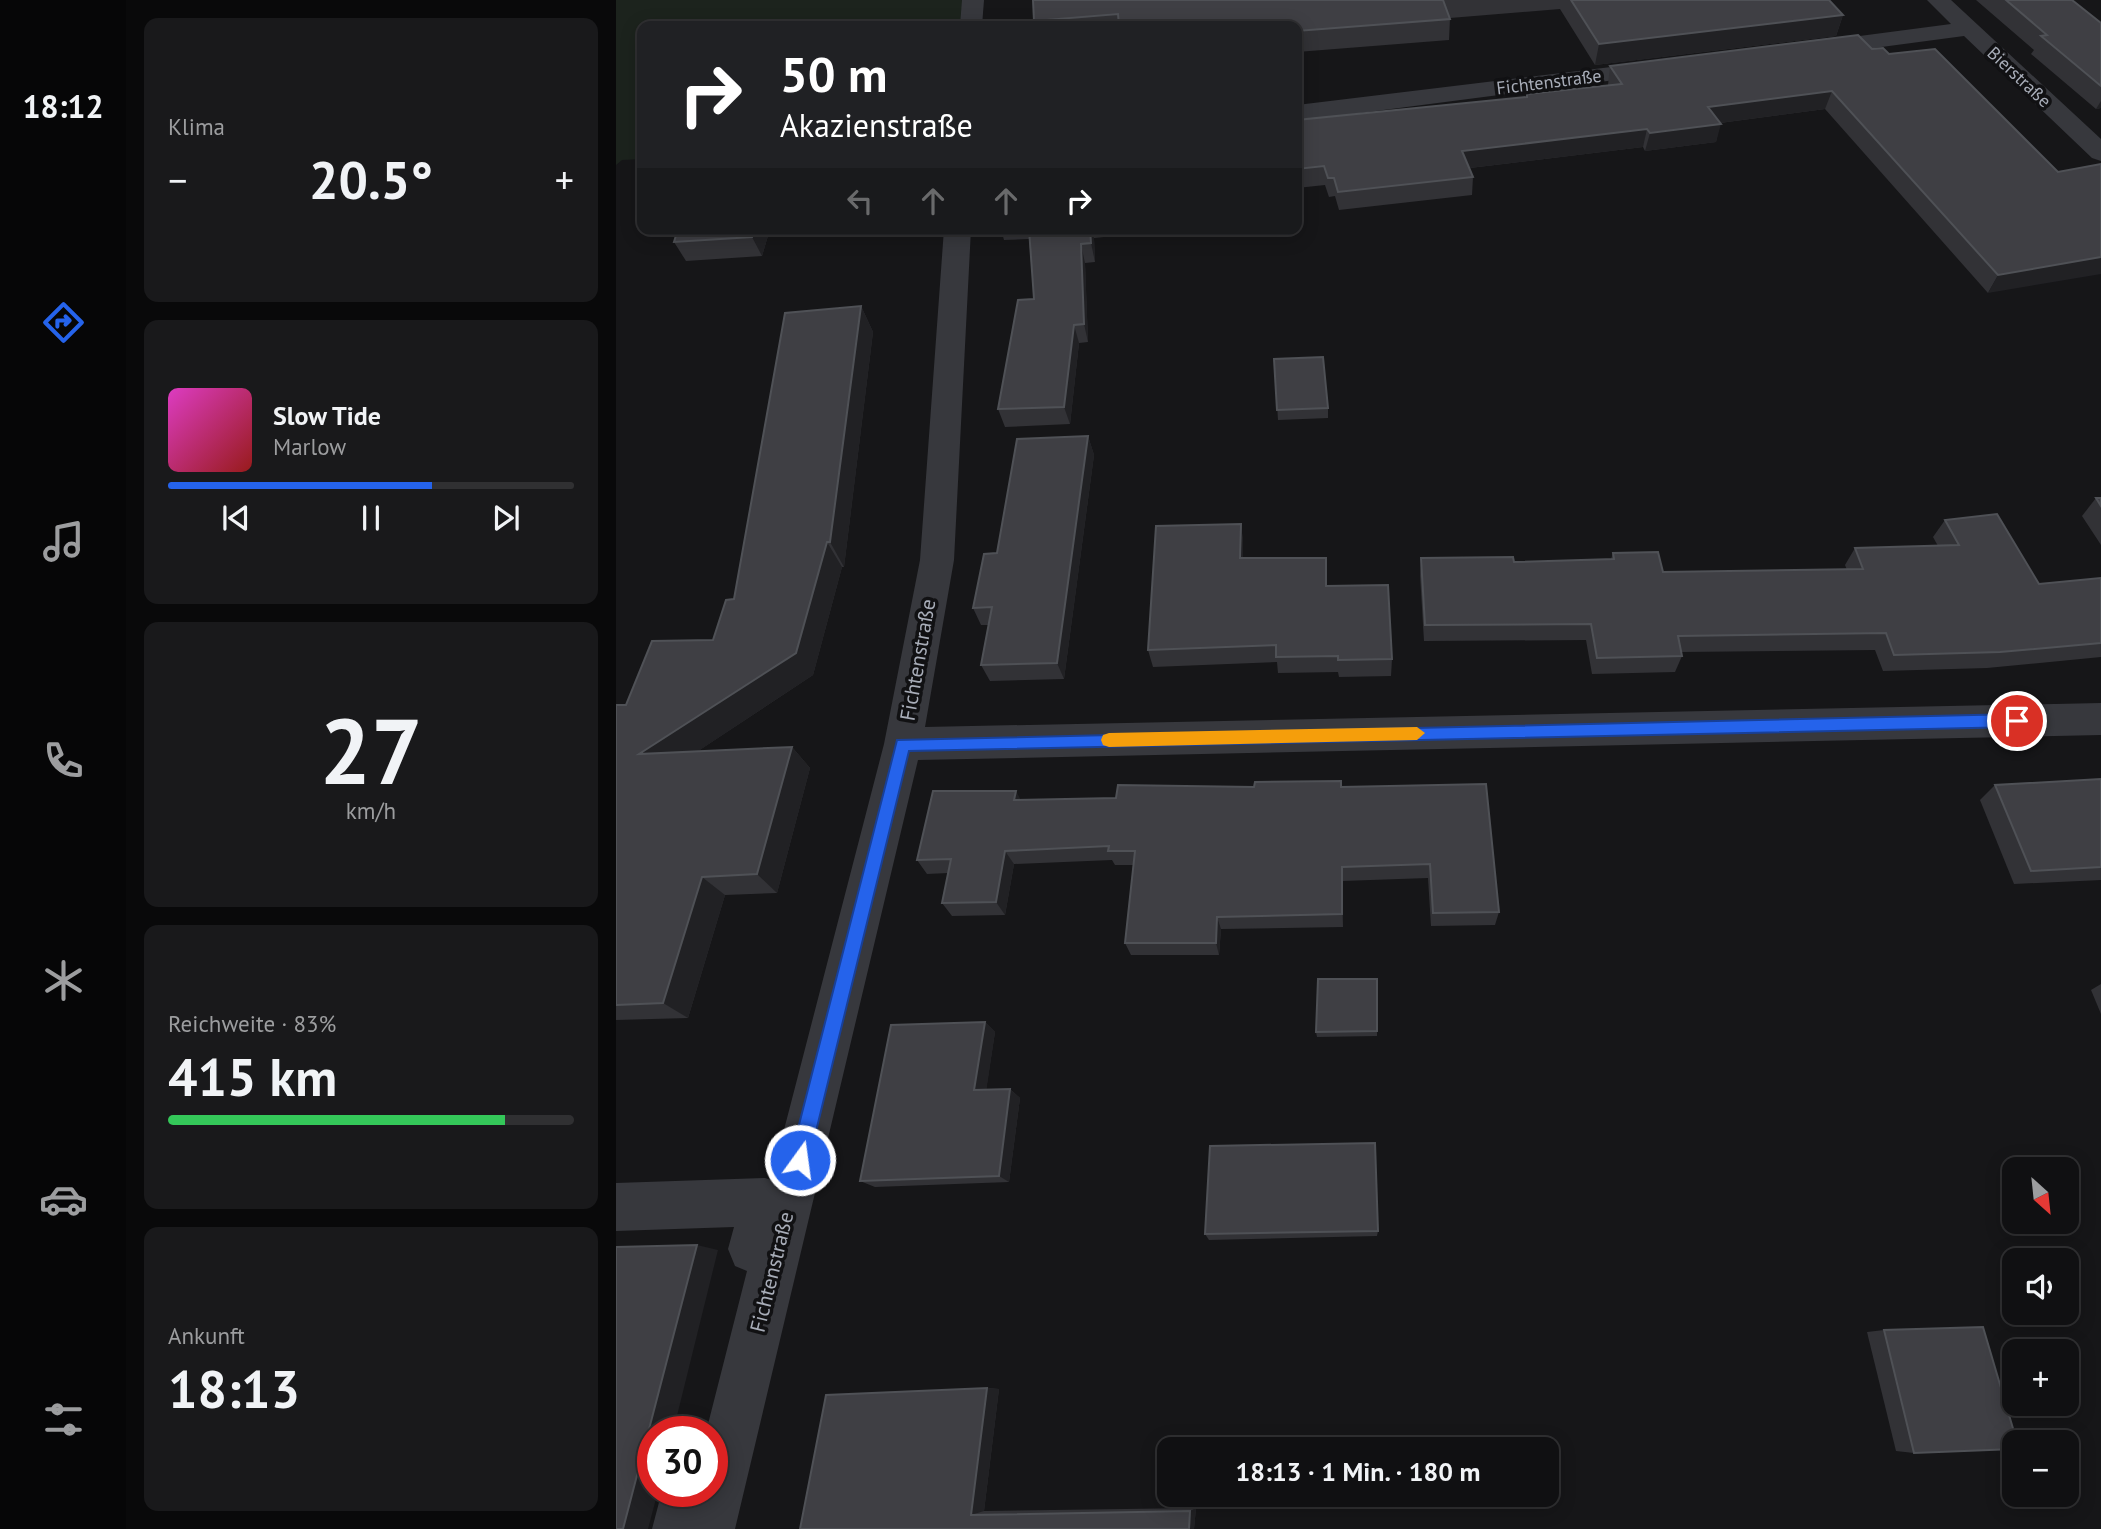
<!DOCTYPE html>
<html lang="de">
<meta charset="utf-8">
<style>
body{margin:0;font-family:"PT Sans",sans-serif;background:#19191b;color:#f1f3f6;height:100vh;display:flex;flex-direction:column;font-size:26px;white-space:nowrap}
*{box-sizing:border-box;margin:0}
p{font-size:23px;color:#9c9d9f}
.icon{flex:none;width:38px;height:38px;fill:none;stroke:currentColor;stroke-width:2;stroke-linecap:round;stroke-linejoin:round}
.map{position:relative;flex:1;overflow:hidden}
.side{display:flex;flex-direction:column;gap:18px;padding:18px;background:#09090a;width:490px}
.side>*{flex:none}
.top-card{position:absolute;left:21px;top:21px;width:665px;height:214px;border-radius:14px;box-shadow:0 4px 18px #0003,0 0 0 2px #303032;background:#202124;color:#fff;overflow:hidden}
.needle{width:46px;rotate:153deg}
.controls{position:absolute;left:1386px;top:1157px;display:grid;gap:14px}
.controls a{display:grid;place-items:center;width:77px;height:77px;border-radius:14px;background:#101012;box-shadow:0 4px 18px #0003,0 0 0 2px #303032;font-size:35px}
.speed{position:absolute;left:21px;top:1416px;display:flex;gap:14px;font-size:35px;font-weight:700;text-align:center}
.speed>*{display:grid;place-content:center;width:91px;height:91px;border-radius:50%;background:#101012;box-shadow:0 4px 18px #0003,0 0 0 2px #303032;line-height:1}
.speed .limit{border:10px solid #d22;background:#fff;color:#111}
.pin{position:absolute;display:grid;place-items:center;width:60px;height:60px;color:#fff;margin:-30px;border:4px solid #fff;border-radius:50%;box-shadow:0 2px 7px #0007}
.me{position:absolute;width:77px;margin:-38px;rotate:14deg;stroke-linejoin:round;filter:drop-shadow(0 0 5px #0008)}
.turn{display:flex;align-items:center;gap:24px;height:147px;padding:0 28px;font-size:32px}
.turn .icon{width:91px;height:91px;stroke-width:2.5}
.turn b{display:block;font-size:49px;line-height:60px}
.lanes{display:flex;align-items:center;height:66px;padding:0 28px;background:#0003;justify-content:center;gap:35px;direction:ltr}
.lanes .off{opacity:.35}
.big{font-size:52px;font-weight:700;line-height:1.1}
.side .widget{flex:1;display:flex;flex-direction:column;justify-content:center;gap:10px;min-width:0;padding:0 24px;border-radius:14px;background:#19191b}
.side .dial{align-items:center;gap:0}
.dial b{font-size:91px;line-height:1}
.song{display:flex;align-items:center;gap:21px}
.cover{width:84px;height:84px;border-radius:10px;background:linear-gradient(135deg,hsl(310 70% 55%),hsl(0 70% 35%))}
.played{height:7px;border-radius:4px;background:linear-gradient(90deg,#2563eb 65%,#303032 65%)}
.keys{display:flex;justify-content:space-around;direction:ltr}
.heat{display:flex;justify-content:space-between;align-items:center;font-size:38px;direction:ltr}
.charge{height:10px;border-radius:5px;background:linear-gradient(90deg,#34c759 83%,#303032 0)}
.trip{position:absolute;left:541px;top:1437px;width:402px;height:70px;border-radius:14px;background:#101012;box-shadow:0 4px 18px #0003,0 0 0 2px #303032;font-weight:700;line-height:70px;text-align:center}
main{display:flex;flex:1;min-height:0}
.tabs{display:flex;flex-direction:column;width:126px;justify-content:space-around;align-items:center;background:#060607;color:#9c9d9f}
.tabs .icon{width:49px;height:49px}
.tabs .selected{color:#2563eb}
.tabs b{font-size:32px;color:#f1f3f6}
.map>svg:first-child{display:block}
.green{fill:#1c231d}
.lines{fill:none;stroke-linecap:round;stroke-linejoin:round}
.minor{fill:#37383d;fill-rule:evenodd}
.wall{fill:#323236}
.shaded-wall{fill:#212124}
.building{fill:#3f3f44;stroke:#4f5156;stroke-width:2}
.route{fill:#2563eb;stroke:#184099;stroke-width:2}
.slow{fill:#f59e0b}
.labels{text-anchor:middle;stroke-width:7;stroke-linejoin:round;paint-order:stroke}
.far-street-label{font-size:18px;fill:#a8adb8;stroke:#111113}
.street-label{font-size:21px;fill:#a8adb8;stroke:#111113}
</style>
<main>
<nav class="tabs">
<b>18:12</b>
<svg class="icon selected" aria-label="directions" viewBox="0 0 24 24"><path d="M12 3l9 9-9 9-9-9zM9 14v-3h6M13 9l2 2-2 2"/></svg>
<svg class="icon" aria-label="music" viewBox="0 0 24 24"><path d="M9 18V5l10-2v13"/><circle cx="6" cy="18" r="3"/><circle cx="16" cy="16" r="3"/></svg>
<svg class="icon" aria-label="phone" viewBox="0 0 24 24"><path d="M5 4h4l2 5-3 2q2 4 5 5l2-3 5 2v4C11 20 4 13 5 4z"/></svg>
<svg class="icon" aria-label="climate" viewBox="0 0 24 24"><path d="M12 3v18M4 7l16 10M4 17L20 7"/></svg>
<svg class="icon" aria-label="car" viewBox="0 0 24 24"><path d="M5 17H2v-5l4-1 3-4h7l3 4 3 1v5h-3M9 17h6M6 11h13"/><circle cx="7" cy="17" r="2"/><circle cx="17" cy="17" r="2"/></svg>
<svg class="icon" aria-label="filters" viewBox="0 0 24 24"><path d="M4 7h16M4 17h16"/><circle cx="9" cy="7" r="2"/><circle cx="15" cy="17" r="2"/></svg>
</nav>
<section class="side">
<div class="widget"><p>Klima</p>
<div class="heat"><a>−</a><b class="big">20.5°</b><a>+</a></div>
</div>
<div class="widget">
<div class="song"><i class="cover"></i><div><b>Slow Tide</b><p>Marlow</p></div></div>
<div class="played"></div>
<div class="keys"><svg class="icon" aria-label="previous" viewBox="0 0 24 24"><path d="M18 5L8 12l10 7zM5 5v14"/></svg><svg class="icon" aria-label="pause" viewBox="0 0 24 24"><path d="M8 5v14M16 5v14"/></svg><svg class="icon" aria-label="next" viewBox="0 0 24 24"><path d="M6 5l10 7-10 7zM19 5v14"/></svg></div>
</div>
<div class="widget dial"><b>27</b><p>km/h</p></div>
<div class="widget"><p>Reichweite · 83%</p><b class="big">415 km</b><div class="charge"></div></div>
<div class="widget"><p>Ankunft</p><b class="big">18:13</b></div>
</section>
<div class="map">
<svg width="1485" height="1529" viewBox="0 0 1485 1529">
<rect width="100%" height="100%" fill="#161618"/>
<!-- green -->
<polygon class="green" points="0,0 357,0 355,26 26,26 26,159 6,160 0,165"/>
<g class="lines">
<!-- minor -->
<g class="minor">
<polygon points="346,0 368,0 366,26 344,26"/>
<polygon points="1311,0 1335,0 1485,139 1485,161 1476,158 1348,36 1198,56 1190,54 1186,49 1190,44 1198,42 1335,24"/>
<polygon points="1045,61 1053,63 1057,68 1053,73 706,118 681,119 681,105"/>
<polygon points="328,229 355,229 338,560 309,727 1485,703 1485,735 302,760 119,1529 36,1529 46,1491 96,1491 96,1432 90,1432 131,1271 119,1266 112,1249 118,1227 0,1231 0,1183 149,1178 155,1180 268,744 304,560"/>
</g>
</g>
<!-- wall -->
<g class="wall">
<polygon points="417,0 1213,0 1227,15 1220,36 979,65 944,9 834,18 833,40 681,52 681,26 419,26 418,21"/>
<polygon points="1360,0 1456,0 1485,23 1485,108 1480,109 1415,54 1418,50"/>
<polygon points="1256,49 1273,54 1442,172 1372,293 1209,109 1104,123 1100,142 1029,151 1027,147 854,168 857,177 856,195 723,210 719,196 713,197 709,185 681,188 681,120 911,98 911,94 992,85 994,66"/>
<polygon points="154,229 146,256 70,261 58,242"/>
<polygon points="385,229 548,229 548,231 478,238 479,262 469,263 472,342 463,343 454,424 389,427 382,409 418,299 413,239 388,240"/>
<polygon points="245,306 257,332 228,567 226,567 197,675 82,751 176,747 194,768 161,893 109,895 72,1018 0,1020 0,705 10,705 97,640 118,599"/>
<polygon points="658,359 712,408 712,418 662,420"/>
<polygon points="472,436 478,455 448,679 374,681 365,665 373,625 365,625 357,608 381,553"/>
<polygon points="1480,498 1485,498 1485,545 1466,516"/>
<polygon points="1329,520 1423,584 1485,578 1485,657 1371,668 1267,671 1259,650 1065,652 1066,656 1059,672 976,674 970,640 808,641 804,575 805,558 898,562 995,559 997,553 1047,572 1231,570 1229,565 1239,548 1322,546 1317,537"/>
<polygon points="625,524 627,542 627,558 710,558 711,586 776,659 775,676 723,677 722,672 662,673 661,662 537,667 532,650"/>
<polygon points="1485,779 1485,880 1398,884 1364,800 1379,785"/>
<polygon points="725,787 883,912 879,925 815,926 812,878 726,881 727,927 605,929 603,955 515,955 509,943 517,865 499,865 496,860 398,864 389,915 336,916 326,903 332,873 311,874 301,860 405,800 500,798"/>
<polygon points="761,979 761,1036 701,1037 700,1032"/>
<polygon points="1485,984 1485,1014 1475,990"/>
<polygon points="369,1022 379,1032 370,1090 394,1089 404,1098 393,1182 259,1187 244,1181"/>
<polygon points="762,1231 761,1236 593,1240 589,1234"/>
<polygon points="1268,1330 1298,1453 1280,1451 1251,1332"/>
<polygon points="371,1388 383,1389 368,1511 580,1508 578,1529 184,1529"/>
</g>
<!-- shaded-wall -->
<g class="shaded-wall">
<polygon points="1227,15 1220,36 979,65 983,44"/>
<polygon points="1216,91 1209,109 1088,125 1092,107"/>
<polygon points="1485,101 1485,108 1480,109"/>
<polygon points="1105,124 1100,142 1029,151 1034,133"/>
<polygon points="1031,129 1027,147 845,169 846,151"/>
<polygon points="138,229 154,229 146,256 136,237"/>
<polygon points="474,229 476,229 478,238 479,262 475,243"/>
<polygon points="465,244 469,263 472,342 468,324"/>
<polygon points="1485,257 1485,274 1372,293 1382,275"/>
<polygon points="245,306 257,332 228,567 214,542"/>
<polygon points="458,325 463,343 454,424 448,407"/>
<polygon points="472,436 478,455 448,679 441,663"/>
<polygon points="625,524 627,542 627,576 624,558"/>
<polygon points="211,542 226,567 197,675 46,775 23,754"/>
<polygon points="176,747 194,768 161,893 141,874"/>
<polygon points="400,791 408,806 398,800"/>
<polygon points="389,851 398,864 389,915 380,902"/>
<polygon points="86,877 109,895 72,1018 47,1003"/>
<polygon points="601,917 605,929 603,955 600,943"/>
<polygon points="369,1022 379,1032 369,1099 358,1090"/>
<polygon points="394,1089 404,1098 393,1182 383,1176"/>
<polygon points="81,1245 102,1250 57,1432 37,1432 37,1491 42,1491 32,1529 7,1529"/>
<polygon points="371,1388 383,1389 368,1511 355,1515"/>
<polygon points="580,1508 578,1529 573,1529 574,1511"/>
</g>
<!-- building -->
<g class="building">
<polygon points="417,0 827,0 834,19 681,31 681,26 503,26 502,14 418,21"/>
<polygon points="955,0 1213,0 1227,15 983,44"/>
<polygon points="1390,0 1456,0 1485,23 1485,86 1425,36 1431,35"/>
<polygon points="1242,35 1256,49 1267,48 1273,54 1319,49 1442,172 1485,164 1485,257 1382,275 1216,91 1092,107 1105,124 1034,133 1031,129 846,151 857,177 722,192 718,178 712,178 708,166 681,169 681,120 911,97 911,94 1006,84 994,66"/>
<polygon points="62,229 138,229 136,237 58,242"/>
<polygon points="413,229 474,229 475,243 465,244 468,324 458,325 448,407 382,409 402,300 418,299"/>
<polygon points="245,306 214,542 211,542 180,653 23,754 176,747 141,874 86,877 47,1003 0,1005 0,705 10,705 36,641 97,640 110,600 118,599 169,313"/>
<polygon points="707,357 712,408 661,410 658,359"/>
<polygon points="472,436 441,663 365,665 376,607 357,608 368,554 381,553 401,439"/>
<polygon points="1480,498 1485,498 1485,506"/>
<polygon points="1381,514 1423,584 1485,578 1485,643 1384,652 1278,655 1270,633 1062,636 1066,656 981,658 975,624 809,625 805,558 897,557 898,562 998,559 997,553 1042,552 1047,572 1247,569 1239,548 1343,545 1329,520"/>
<polygon points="625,524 624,558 710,558 710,586 772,585 776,659 722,660 722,656 660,657 660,645 532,650 540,526"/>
<polygon points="1485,779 1485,867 1415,871 1379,785"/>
<polygon points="725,781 725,787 870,784 883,912 817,913 814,864 726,867 726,914 601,917 600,943 509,943 519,851 492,851 493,846 389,851 380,902 326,903 335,859 301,860 317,791 400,791 398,800 500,798 502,785 638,787 639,782"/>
<polygon points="702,979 761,979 761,1031 700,1032"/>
<polygon points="369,1022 358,1090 394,1089 383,1176 244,1181 275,1025"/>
<polygon points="759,1143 762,1231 589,1234 594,1146"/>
<polygon points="81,1245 7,1529 0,1529 0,1247"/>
<polygon points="1367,1327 1401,1442 1398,1442 1398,1449 1298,1453 1268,1330"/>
<polygon points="371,1388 355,1515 574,1511 573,1529 184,1529 210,1395"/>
</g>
<!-- route -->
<polygon class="route" points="1401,714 1409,721 1401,727 293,751 193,1160 190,1166 184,1169 177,1166 174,1160 281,740"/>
<!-- slow -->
<polygon class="slow" points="801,727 809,733 801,740 493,747 487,745 485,740 487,735 493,733"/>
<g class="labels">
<!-- far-street labels -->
<g class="far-street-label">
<text transform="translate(1403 77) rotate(43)" y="6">Bierstraße</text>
<text transform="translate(933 82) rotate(-7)" y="6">Fichtenstraße</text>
</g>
<!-- street labels -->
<g class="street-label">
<text transform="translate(302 660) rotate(-80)" y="7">Fichtenstraße</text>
<text transform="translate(156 1272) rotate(-76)" y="7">Fichtenstraße</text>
</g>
</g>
</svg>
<div class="controls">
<a><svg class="needle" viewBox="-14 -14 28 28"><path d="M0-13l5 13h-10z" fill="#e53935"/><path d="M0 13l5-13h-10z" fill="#9c9d9f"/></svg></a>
<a><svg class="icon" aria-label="sound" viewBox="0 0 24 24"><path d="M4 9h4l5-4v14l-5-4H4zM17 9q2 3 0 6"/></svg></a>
<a>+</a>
<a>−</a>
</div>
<div class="speed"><div class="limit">30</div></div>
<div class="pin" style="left:1401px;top:721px;background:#d93025"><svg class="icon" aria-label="arrive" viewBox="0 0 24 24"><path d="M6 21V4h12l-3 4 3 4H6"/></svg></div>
<svg class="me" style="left:184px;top:1160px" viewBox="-20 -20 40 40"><circle r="17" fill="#2563eb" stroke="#fff" stroke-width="3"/><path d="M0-11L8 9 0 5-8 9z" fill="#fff"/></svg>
<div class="trip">18:13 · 1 Min. · 180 m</div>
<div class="top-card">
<div class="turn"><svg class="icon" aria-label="right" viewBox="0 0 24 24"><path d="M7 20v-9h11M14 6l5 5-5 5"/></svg><div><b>50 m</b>Akazienstraße</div></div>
<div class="lanes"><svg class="icon off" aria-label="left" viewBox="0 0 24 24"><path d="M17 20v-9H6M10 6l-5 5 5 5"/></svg><svg class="icon off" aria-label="ahead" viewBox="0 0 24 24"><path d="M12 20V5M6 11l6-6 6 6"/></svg><svg class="icon off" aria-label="ahead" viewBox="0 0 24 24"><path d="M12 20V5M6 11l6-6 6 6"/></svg><svg class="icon" aria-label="right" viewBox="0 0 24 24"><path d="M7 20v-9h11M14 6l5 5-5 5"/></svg></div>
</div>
</div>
</main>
